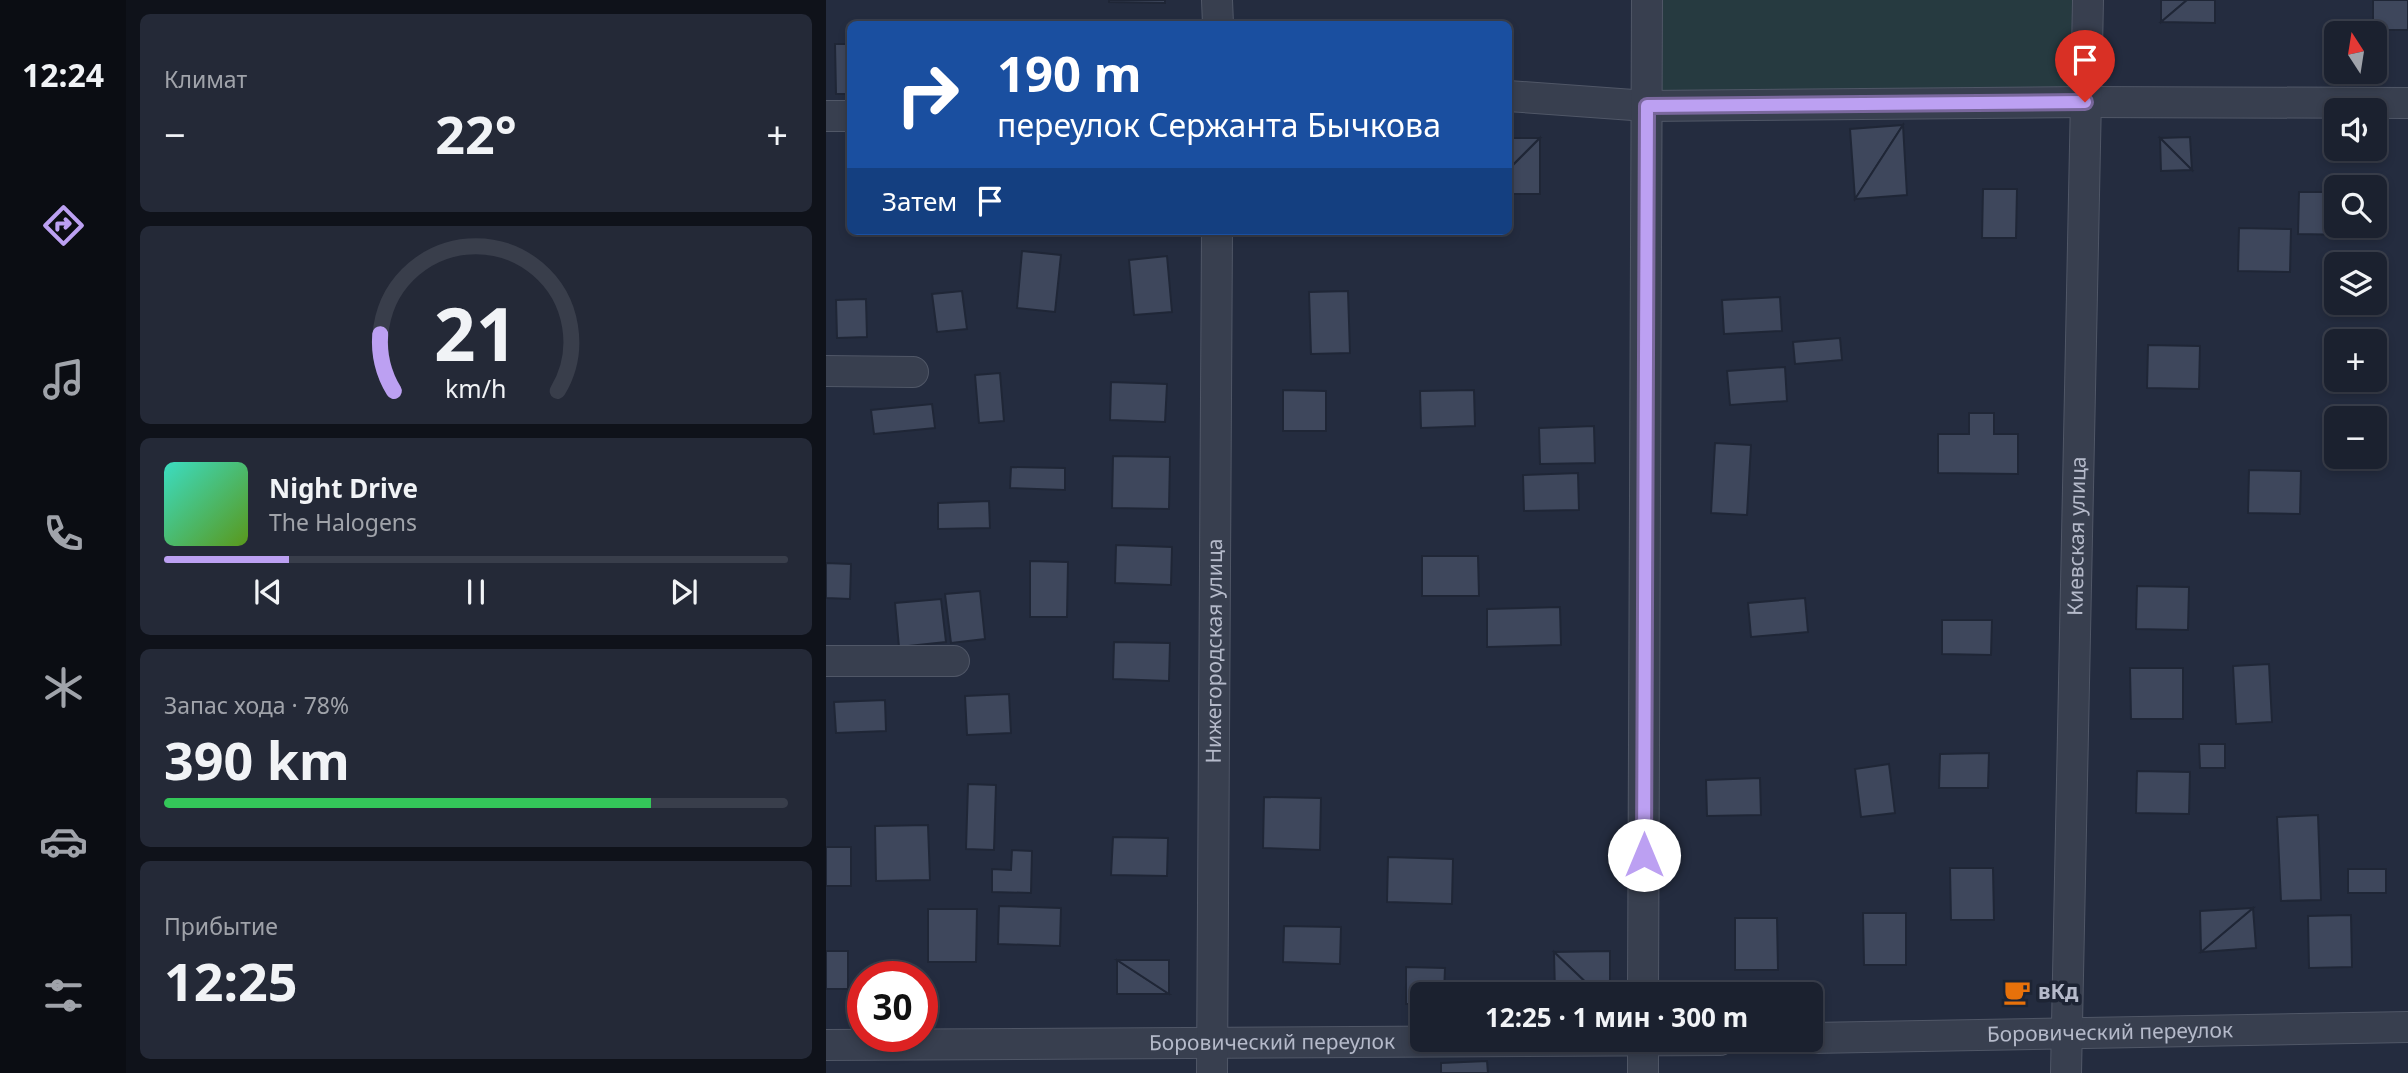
<!DOCTYPE html>
<html lang="ru">
<meta charset="utf-8">
<style>
body{margin:0;font-family:"Noto Sans",sans-serif;background:#242937;color:#f1f3f6;height:100vh;display:flex;flex-direction:column;font-size:26px;white-space:nowrap}
*{box-sizing:border-box;margin:0}
p{font-size:23px;color:#a0a3aa}
.icon{flex:none;width:38px;height:38px;fill:none;stroke:currentColor;stroke-width:2;stroke-linecap:round;stroke-linejoin:round}
.map{position:relative;flex:1;overflow:hidden}
.details{display:flex;flex-direction:column;gap:14px;padding:14px;background:#0f121a;width:700px}
.details>*{flex:none}
.guide{position:absolute;left:21px;top:21px;width:665px;height:214px;border-radius:10px;box-shadow:0 4px 10px #0003,0 0 0 2px #393e4b;background:#1a4fa0;color:#fff;overflow:hidden}
.needle{width:46px;rotate:348deg}
.tools{position:absolute;left:1498px;top:21px;display:grid;gap:14px}
.tools a{display:grid;place-items:center;width:63px;height:63px;border-radius:10px;background:#1b212f;box-shadow:0 4px 10px #0003,0 0 0 2px #393e4b;font-size:35px}
.speed{position:absolute;left:21px;top:961px;display:flex;gap:14px;font-size:35px;font-weight:700;text-align:center}
.speed>*{display:grid;place-content:center;width:91px;height:91px;border-radius:50%;background:#1b212f;box-shadow:0 4px 10px #0003,0 0 0 2px #393e4b;line-height:1}
.speed .limit{border:10px solid #d22;background:#fff;color:#111}
.pin{position:absolute;display:grid;place-items:center;width:60px;height:60px;color:#fff;margin:-72px -30px;border-radius:50% 50% 50% 0;rotate:-45deg;box-shadow:0 0 7px #0007}
.pin .icon{rotate:45deg}
.me{position:absolute;width:77px;margin:-38px;rotate:0deg;stroke-linejoin:round;filter:drop-shadow(0 0 5px #0008)}
.turn{display:flex;align-items:center;gap:24px;height:147px;padding:0 35px;font-size:32px}
.turn .icon{width:91px;height:91px;stroke-width:2.5}
.turn b{display:block;font-size:49px;line-height:60px}
.then{display:flex;align-items:center;height:66px;padding:0 35px;background:#0003;gap:14px;font-size:26px}
.big{font-size:52px;font-weight:700;line-height:1.1}
.details .card{flex:1;display:flex;flex-direction:column;justify-content:center;gap:10px;min-width:0;padding:0 24px;border-radius:10px;background:#242937}
.details .dial{align-items:center;gap:0}
.dial svg{height:182px;overflow:visible;fill:none;stroke:#393e4b;stroke-width:7;stroke-linecap:round;text-anchor:middle}
.dial text{fill:#f1f3f6;stroke:none}
.song{display:flex;align-items:center;gap:21px}
.cover{width:84px;height:84px;border-radius:10px;background:linear-gradient(135deg,hsl(170 70% 55%),hsl(90 70% 35%))}
.played{height:7px;border-radius:4px;background:linear-gradient(90deg,#bca0f2 20%,#393e4b 20%)}
.keys{display:flex;justify-content:space-around;direction:ltr}
.heat{display:flex;justify-content:space-between;align-items:center;font-size:38px;direction:ltr}
.charge{height:10px;border-radius:5px;background:linear-gradient(90deg,#34c759 78%,#393e4b 0)}
.trip{position:absolute;left:584px;top:982px;width:413px;height:70px;border-radius:10px;background:#1b212f;box-shadow:0 4px 10px #0003,0 0 0 2px #393e4b;font-weight:700;line-height:70px;text-align:center}
main{display:flex;flex:1;min-height:0}
.menu{display:flex;flex-direction:column;width:126px;justify-content:space-around;align-items:center;background:#0b0d13;color:#a0a3aa}
.menu .icon{width:49px;height:49px}
.menu .active{color:#bca0f2}
.menu b{font-size:32px;color:#f1f3f6}
.map>svg:first-child{display:block}
.green{fill:#263a40}
.building{fill:#3e475c;stroke:#1f2636;stroke-width:2}
.lines{fill:none;stroke-linecap:round;stroke-linejoin:round}
.minor-casing{stroke:#505767;stroke-width:32}
.minor{stroke:#383f4f;stroke-width:30}
.route-casing{stroke:#7a689d;stroke-width:18}
.route{stroke:#bca0f2;stroke-width:12}
.labels{text-anchor:middle;stroke-width:7;stroke-linejoin:round;paint-order:stroke}
.street-label{font-size:21px;fill:#b5baca;stroke:#1d2434}
.poi-label{font-size:21px;font-weight:bold;fill:#b5baca;stroke:#1d2434;text-anchor:start}
</style>
<main>
<nav class="menu">
<b>12:24</b>
<svg class="icon active" aria-label="directions" viewBox="0 0 24 24"><path d="M12 3l9 9-9 9-9-9zM9 14v-3h6M13 9l2 2-2 2"/></svg>
<svg class="icon" aria-label="music" viewBox="0 0 24 24"><path d="M9 18V5l10-2v13"/><circle cx="6" cy="18" r="3"/><circle cx="16" cy="16" r="3"/></svg>
<svg class="icon" aria-label="phone" viewBox="0 0 24 24"><path d="M5 4h4l2 5-3 2q2 4 5 5l2-3 5 2v4C11 20 4 13 5 4z"/></svg>
<svg class="icon" aria-label="climate" viewBox="0 0 24 24"><path d="M12 3v18M4 7l16 10M4 17L20 7"/></svg>
<svg class="icon" aria-label="car" viewBox="0 0 24 24"><path d="M5 17H2v-5l4-1 3-4h7l3 4 3 1v5h-3M9 17h6M6 11h13"/><circle cx="7" cy="17" r="2"/><circle cx="17" cy="17" r="2"/></svg>
<svg class="icon" aria-label="filters" viewBox="0 0 24 24"><path d="M4 7h16M4 17h16"/><circle cx="9" cy="7" r="2"/><circle cx="15" cy="17" r="2"/></svg>
</nav>
<section class="details">
<div class="card"><p>Климат</p>
<div class="heat"><a>−</a><b class="big">22°</b><a>+</a></div>
</div>
<div class="card dial"><svg viewBox="0 0 100 80">
<path d="M14 69A42 42 0 1 1 86 69"/>
<path d="M14 69A42 42 0 0 1 8 44" stroke="#bca0f2"/>
<text x="50" y="56" font-size="32" font-weight="700">21</text>
<text x="50" y="72" font-size="11">km/h</text>
</svg></div>
<div class="card">
<div class="song"><i class="cover"></i><div><b>Night Drive</b><p>The Halogens</p></div></div>
<div class="played"></div>
<div class="keys"><svg class="icon" aria-label="previous" viewBox="0 0 24 24"><path d="M18 5L8 12l10 7zM5 5v14"/></svg><svg class="icon" aria-label="pause" viewBox="0 0 24 24"><path d="M8 5v14M16 5v14"/></svg><svg class="icon" aria-label="next" viewBox="0 0 24 24"><path d="M6 5l10 7-10 7zM19 5v14"/></svg></div>
</div>
<div class="card"><p>Запас хода · 78%</p><b class="big">390 km</b><div class="charge"></div></div>
<div class="card"><p>Прибытие</p><b class="big">12:25</b></div>
</section>
<div class="map">
<svg width="1582" height="1073" viewBox="0 0 1582 1073">
<rect width="100%" height="100%" fill="#242c3f"/>
<!-- green -->
<polygon class="green" points="835,0 1246,0 1245,88 835,92"/>
<!-- building -->
<g class="building">
<polygon points="283,0 339,0 339,3 283,2"/>
<polygon points="1335,0 1361,0 1335,22"/>
<polygon points="1361,0 1389,0 1389,23 1335,22"/>
<rect x="1547" y="0" width="35" height="30"/>
<polygon points="9,44 24,44 24,94 10,94"/>
<polygon points="1077,125 1029,199 1024,129"/>
<polygon points="1077,125 1081,195 1029,199"/>
<polygon points="1364,137 1366,170 1334,138"/>
<polygon points="682,138 714,138 682,170"/>
<polygon points="714,138 714,194 682,194 682,170"/>
<polygon points="1334,138 1366,170 1335,171"/>
<polygon points="1157,189 1191,189 1190,238 1156,238"/>
<polygon points="1473,192 1510,192 1510,226 1525,226 1525,235 1472,234"/>
<polygon points="1413,228 1465,229 1464,272 1412,271"/>
<polygon points="196,251 235,255 229,312 191,308"/>
<polygon points="341,256 346,312 308,315 303,260"/>
<polygon points="136,291 141,329 111,332 106,294"/>
<polygon points="522,291 524,353 485,354 483,292"/>
<polygon points="954,297 956,331 898,334 896,300"/>
<polygon points="40,299 41,337 11,338 10,300"/>
<polygon points="1014,338 1016,360 969,364 967,342"/>
<polygon points="1322,345 1374,346 1373,389 1321,388"/>
<polygon points="959,367 961,401 904,405 901,371"/>
<polygon points="174,373 178,421 153,423 149,375"/>
<polygon points="285,382 341,384 339,422 284,420"/>
<polygon points="457,390 500,391 500,431 457,431"/>
<polygon points="648,390 649,426 595,428 594,391"/>
<polygon points="106,404 109,428 48,434 45,410"/>
<polygon points="1143,413 1168,413 1168,434 1192,434 1192,474 1112,473 1112,434 1143,434"/>
<polygon points="768,426 769,463 714,464 713,428"/>
<polygon points="889,443 925,445 921,515 885,513"/>
<polygon points="287,456 344,457 343,509 286,508"/>
<polygon points="185,467 239,468 239,490 184,488"/>
<polygon points="1423,470 1475,471 1474,514 1422,513"/>
<polygon points="752,473 753,510 698,511 697,475"/>
<polygon points="163,501 164,528 112,529 112,503"/>
<polygon points="290,545 346,547 345,585 289,583"/>
<polygon points="596,556 652,556 653,596 596,596"/>
<polygon points="204,561 242,562 241,617 204,617"/>
<polygon points="0,563 25,564 24,599 0,598"/>
<polygon points="1311,586 1363,587 1362,630 1310,629"/>
<polygon points="154,591 159,639 125,643 119,594"/>
<polygon points="979,598 982,632 925,637 922,603"/>
<polygon points="115,599 120,642 73,647 69,603"/>
<polygon points="734,607 735,645 661,647 661,609"/>
<polygon points="1116,620 1166,620 1165,655 1116,654"/>
<polygon points="288,642 344,643 343,681 287,679"/>
<polygon points="1443,664 1446,722 1410,724 1407,666"/>
<polygon points="1304,668 1357,668 1357,719 1305,719"/>
<polygon points="183,694 185,733 141,735 139,696"/>
<polygon points="59,700 60,731 10,733 8,702"/>
<polygon points="1373,744 1399,744 1399,768 1374,768"/>
<polygon points="1163,753 1162,788 1113,788 1114,754"/>
<polygon points="1063,764 1069,813 1035,817 1029,769"/>
<polygon points="1311,771 1364,772 1363,814 1310,813"/>
<polygon points="934,778 935,815 881,816 880,780"/>
<polygon points="142,784 170,785 168,850 140,849"/>
<polygon points="438,797 495,798 494,850 437,848"/>
<polygon points="1492,815 1495,900 1455,901 1451,817"/>
<polygon points="102,825 104,880 50,881 49,826"/>
<polygon points="287,837 342,838 341,876 285,875"/>
<rect x="0" y="847" width="25" height="39"/>
<polygon points="186,850 206,851 205,893 166,892 166,869 185,870"/>
<polygon points="562,857 627,859 626,904 561,902"/>
<polygon points="1124,868 1167,868 1168,920 1125,920"/>
<rect x="1522" y="869" width="38" height="24"/>
<polygon points="173,906 235,908 234,946 172,944"/>
<polygon points="1427,908 1430,948 1375,952"/>
<polygon points="1427,908 1375,952 1374,911"/>
<polygon points="102,909 151,909 150,962 102,962"/>
<polygon points="1037,913 1080,913 1080,965 1038,965"/>
<polygon points="1525,915 1526,967 1483,968 1482,916"/>
<polygon points="909,918 951,918 952,970 909,970"/>
<polygon points="458,926 515,927 514,964 457,962"/>
<rect x="0" y="951" width="22" height="38"/>
<polygon points="784,951 784,994 772,994 728,952"/>
<polygon points="728,952 772,994 729,994"/>
<polygon points="291,960 343,994 291,994"/>
<polygon points="291,960 343,960 343,994"/>
<polygon points="580,967 619,968 618,994 597,994 597,1004 580,1004"/>
<polygon points="661,1061 662,1073 615,1073 615,1063"/>
</g>
<g class="lines">
<defs>
<g id="minor">
<polyline points="391,0 392,24"/>
<polyline points="682,96 821,106 1259,102 1582,103"/>
<polyline points="0,116 24,116"/>
<polyline points="0,371 87,372"/>
<polyline points="0,661 128,661"/>
<polyline points="817,994 821,0"/>
<path id="s1" d="M985 1038 1582 1027"/>
<polyline points="817,1040 817,1073"/>
<path id="s2" d="M0 1045 894 1040"/>
<path id="s3" d="M386 1073 391 231"/>
<path id="s4" d="M1240 1073 1262 0"/>
</g>
</defs>
<!-- minor casing -->
<use href="#minor" class="minor-casing"/>
<!-- minor -->
<use href="#minor" class="minor"/>
</g>
<g class="lines">
<defs>
<polyline id="route" points="818,855 821,106 1259,102"/>
</defs>
<!-- route casing -->
<use href="#route" class="route-casing"/>
<!-- route -->
<use href="#route" class="route"/>
</g>
<!-- icons -->
<defs>
<symbol id="cafe-bare" viewBox="-9 -9 18 18"><path d="M-5.5-4.5H6V0H3Q3 3.5 0 3.5H-2.5Q-5.5 3.5-5.5 0ZM3-3.2v2h1.7v-2ZM-6 4.5H4V6H-6Z" fill="#e8710a" stroke="#1d2434" stroke-width="2.5" paint-order="stroke"/></symbol>
</defs>
<g fill-rule="evenodd">
<use href="#cafe-bare" x="1172" y="973" width="38" height="38"/>
</g>
<g class="labels">
<!-- street labels -->
<g class="street-label">
<text dy="7" stroke="none"><textPath href="#s4" startOffset="537">Киевская улица</textPath></text>
<text dy="7" stroke="none"><textPath href="#s3" startOffset="422">Нижегородская улица</textPath></text>
<text dy="7" stroke="none"><textPath href="#s1" startOffset="299">Боровический переулок</textPath></text>
<text dy="7" stroke="none"><textPath href="#s2" startOffset="446">Боровический переулок</textPath></text>
</g>
<!-- poi labels -->
<g class="poi-label">
<text x="1212" y="999">вКд</text>
</g>
</g>
</svg>
<div class="tools">
<a><svg class="needle" viewBox="-14 -14 28 28"><path d="M0-13l5 13h-10z" fill="#e53935"/><path d="M0 13l5-13h-10z" fill="#a0a3aa"/></svg></a>
<a><svg class="icon" aria-label="sound" viewBox="0 0 24 24"><path d="M4 9h4l5-4v14l-5-4H4zM17 9q2 3 0 6"/></svg></a>
<a><svg class="icon" aria-label="search" viewBox="0 0 24 24"><circle cx="10" cy="10" r="6"/><path d="M15 15l6 6"/></svg></a>
<a><svg class="icon" aria-label="layers" viewBox="0 0 24 24"><path d="M12 4l9 5-9 5-9-5zM3 14l9 5 9-5"/></svg></a>
<a>+</a>
<a>−</a>
</div>
<div class="speed"><div class="limit">30</div></div>
<div class="pin" style="left:1259px;top:102px;background:#d93025"><svg class="icon" aria-label="arrive" viewBox="0 0 24 24"><path d="M6 21V4h12l-3 4 3 4H6"/></svg></div>
<svg class="me" style="left:818px;top:855px" viewBox="-20 -20 40 40"><circle r="19" fill="#fff"/><path d="M0-13L10 11 0 6-10 11z" fill="#bca0f2"/></svg>
<div class="trip">12:25 · 1 мин · 300 m</div>
<div class="guide">
<div class="turn"><svg class="icon" aria-label="right" viewBox="0 0 24 24"><path d="M7 20v-9h11M14 6l5 5-5 5"/></svg><div><b>190 m</b>переулок Сержанта Бычкова</div></div>
<div class="then">Затем<svg class="icon" aria-label="arrive" viewBox="0 0 24 24"><path d="M6 21V4h12l-3 4 3 4H6"/></svg></div>
</div>
</div>
</main>
